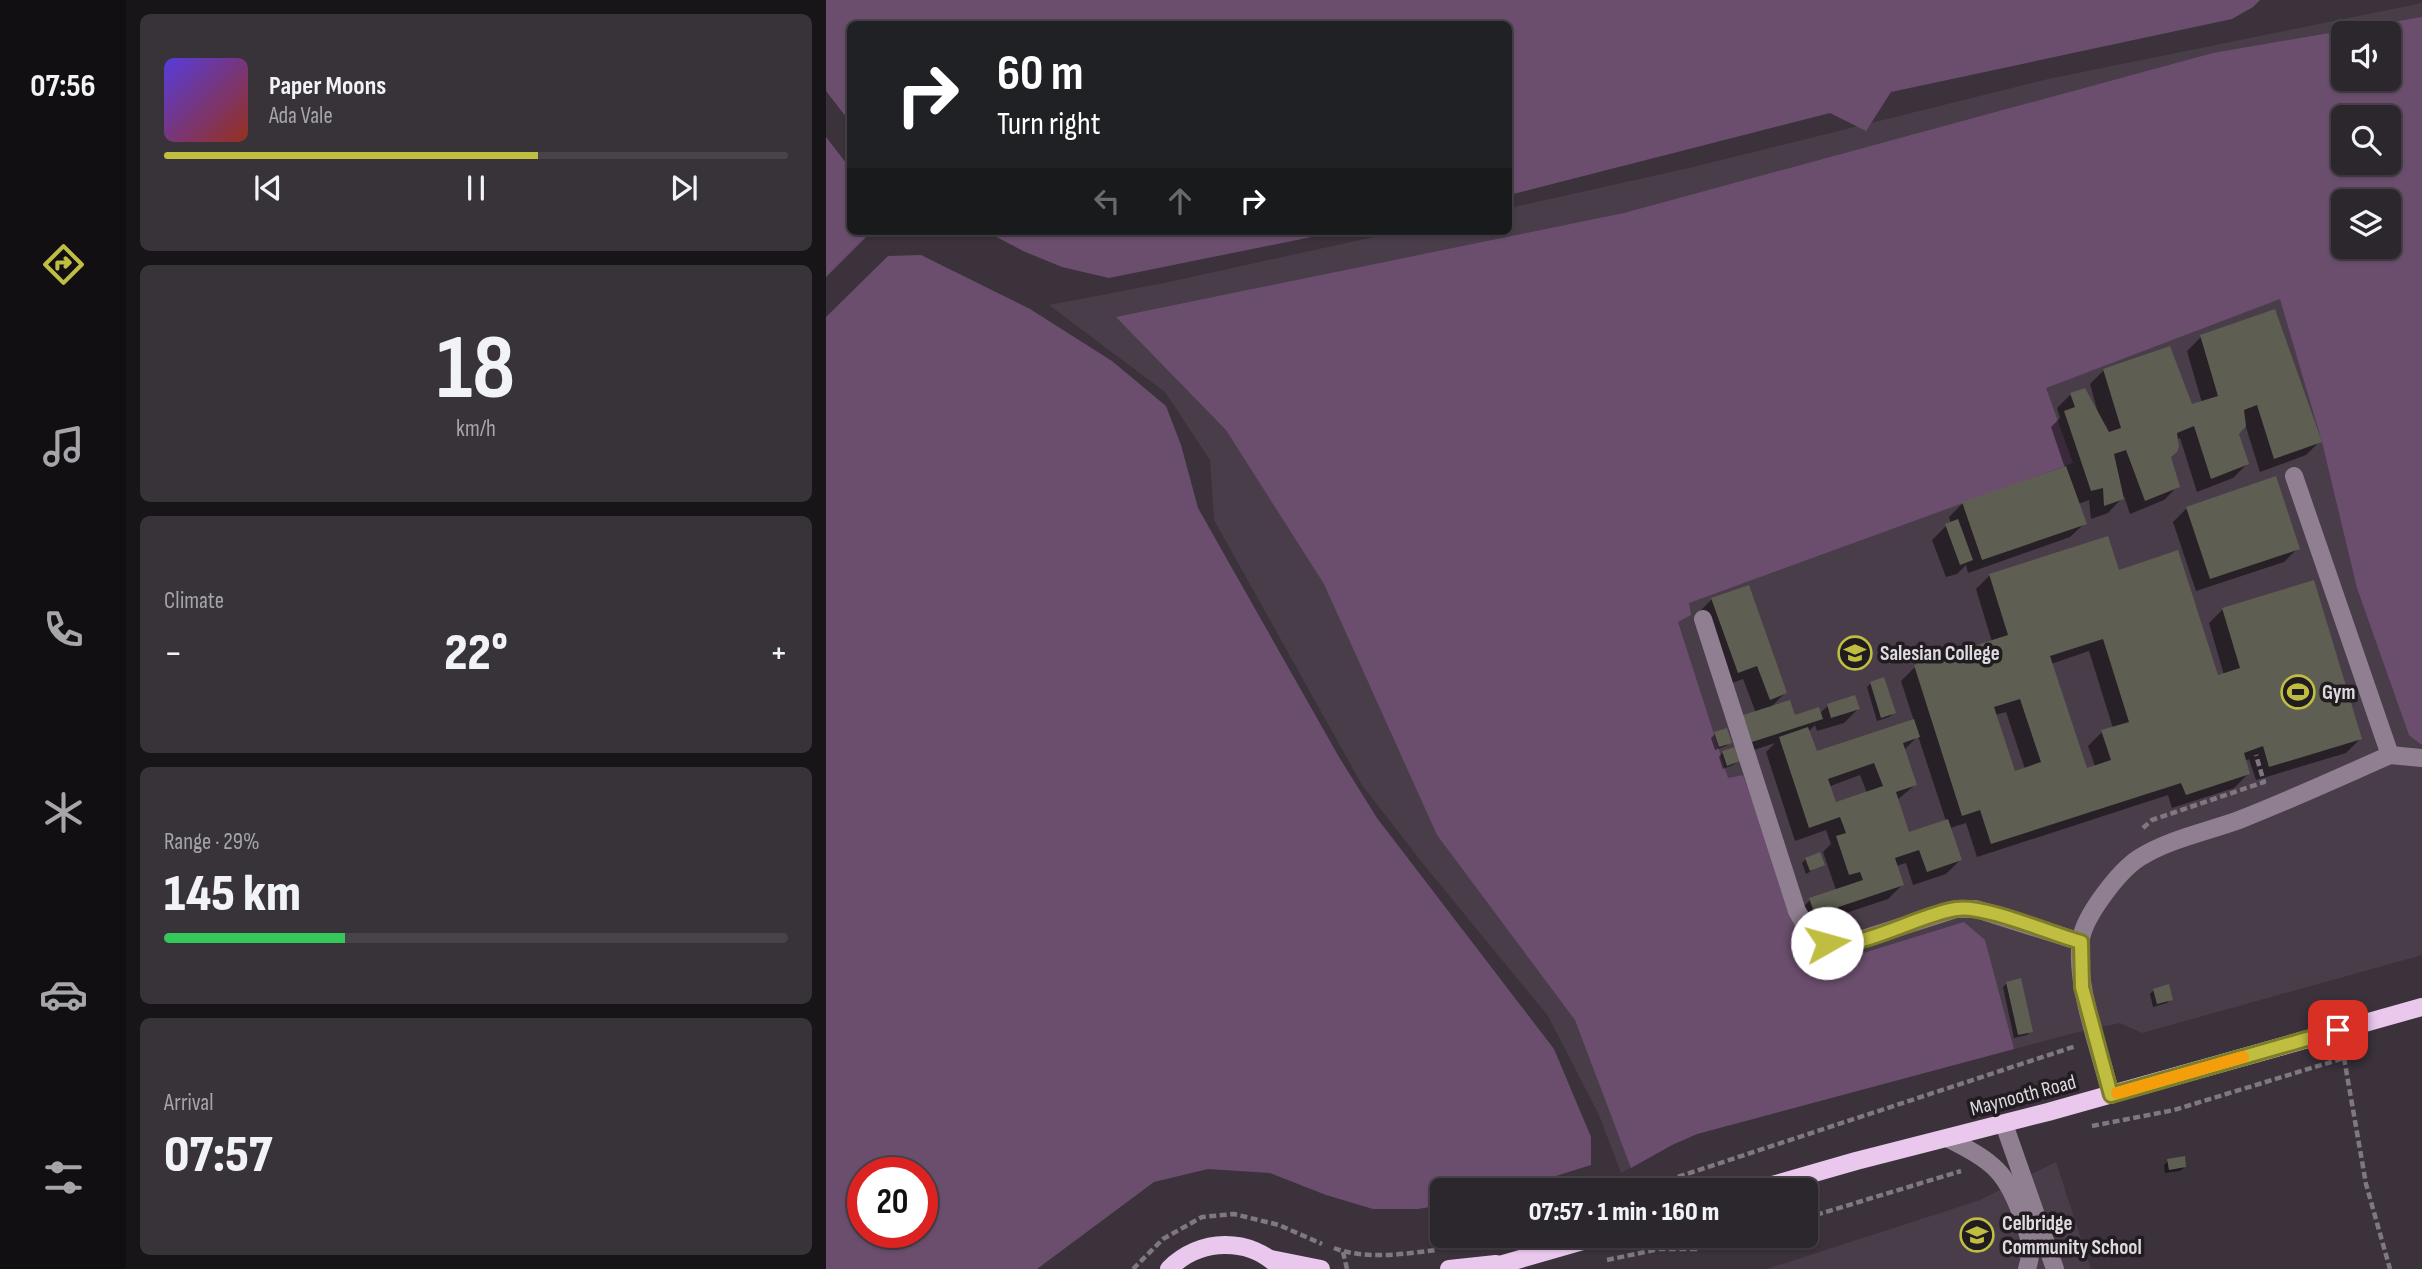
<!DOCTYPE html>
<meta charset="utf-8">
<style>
body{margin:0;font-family:"Sofia Sans Condensed",sans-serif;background:#383239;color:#f1f3f6;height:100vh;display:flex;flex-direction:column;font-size:26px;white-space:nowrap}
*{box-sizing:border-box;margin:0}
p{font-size:23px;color:#a6a5aa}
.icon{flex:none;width:38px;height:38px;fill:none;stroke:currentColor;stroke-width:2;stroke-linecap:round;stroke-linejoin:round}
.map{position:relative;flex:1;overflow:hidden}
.drawer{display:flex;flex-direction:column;gap:14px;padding:14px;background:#181519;width:700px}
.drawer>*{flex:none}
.hud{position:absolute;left:21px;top:21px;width:665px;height:214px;border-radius:10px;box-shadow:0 2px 5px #0004,0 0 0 2px #484349;background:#202124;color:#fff;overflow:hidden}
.tools{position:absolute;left:1505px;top:21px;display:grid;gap:14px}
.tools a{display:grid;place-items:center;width:70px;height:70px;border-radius:10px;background:#2c262d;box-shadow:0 2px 5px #0004,0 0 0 2px #484349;font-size:35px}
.speed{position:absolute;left:21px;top:1157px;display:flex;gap:14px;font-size:35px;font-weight:700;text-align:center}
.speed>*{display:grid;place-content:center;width:91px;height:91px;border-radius:50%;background:#2c262d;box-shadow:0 2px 5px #0004,0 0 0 2px #484349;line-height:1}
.speed .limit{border:10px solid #d22;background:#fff;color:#111}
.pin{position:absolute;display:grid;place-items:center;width:60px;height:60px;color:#fff;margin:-30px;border-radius:14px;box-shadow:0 4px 10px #0006}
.me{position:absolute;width:77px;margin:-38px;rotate:83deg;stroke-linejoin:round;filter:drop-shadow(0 0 5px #0008)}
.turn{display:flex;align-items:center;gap:24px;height:147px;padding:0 35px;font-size:32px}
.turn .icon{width:91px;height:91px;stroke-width:2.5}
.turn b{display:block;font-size:49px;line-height:60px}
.lanes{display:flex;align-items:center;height:66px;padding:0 35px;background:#0003;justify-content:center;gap:35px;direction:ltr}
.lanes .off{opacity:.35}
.big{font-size:52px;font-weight:800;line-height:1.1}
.drawer .widget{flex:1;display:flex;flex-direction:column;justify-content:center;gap:10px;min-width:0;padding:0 24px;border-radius:10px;background:#383239}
.drawer .dial{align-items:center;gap:0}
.dial b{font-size:91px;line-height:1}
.song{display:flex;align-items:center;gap:21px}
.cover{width:84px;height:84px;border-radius:10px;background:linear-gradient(135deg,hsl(250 70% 55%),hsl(10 70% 35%))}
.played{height:7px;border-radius:4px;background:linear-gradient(90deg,#c0be41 60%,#484349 60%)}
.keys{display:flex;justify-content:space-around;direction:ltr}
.heat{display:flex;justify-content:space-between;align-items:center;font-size:38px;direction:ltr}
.charge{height:10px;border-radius:5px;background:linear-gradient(90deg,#34c759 29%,#484349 0)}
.trip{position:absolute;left:604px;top:1178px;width:388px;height:70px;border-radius:10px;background:#2c262d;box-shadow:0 2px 5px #0004,0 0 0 2px #484349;font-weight:800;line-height:70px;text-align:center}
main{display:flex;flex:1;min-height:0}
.menu{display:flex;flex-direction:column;width:126px;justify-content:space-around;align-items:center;background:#120f12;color:#a6a5aa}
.menu .icon{width:49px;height:49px}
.menu .active{color:#c0be41}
.menu b{font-size:32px;color:#f1f3f6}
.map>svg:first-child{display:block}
.built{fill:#493d4a;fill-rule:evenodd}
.green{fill:#6b4e6e;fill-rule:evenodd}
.shadow{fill:#0007;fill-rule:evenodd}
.building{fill:#5e5f52;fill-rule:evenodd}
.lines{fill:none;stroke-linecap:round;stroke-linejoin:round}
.path{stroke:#7f7880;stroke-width:4.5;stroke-dasharray:7 3.5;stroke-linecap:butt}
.minor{stroke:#907f91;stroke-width:18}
.major{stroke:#eac8ee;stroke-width:18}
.route-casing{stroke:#7d7c2a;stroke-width:18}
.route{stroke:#c0be41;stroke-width:12}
.slow{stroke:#f59e0b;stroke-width:12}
.labels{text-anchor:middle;stroke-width:7;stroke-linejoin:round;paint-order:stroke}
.poi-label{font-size:21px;font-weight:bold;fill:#dfdadf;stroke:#201c20;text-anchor:start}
.street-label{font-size:21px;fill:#dfdadf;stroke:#201c20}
</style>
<main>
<nav class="menu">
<b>07:56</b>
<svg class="icon active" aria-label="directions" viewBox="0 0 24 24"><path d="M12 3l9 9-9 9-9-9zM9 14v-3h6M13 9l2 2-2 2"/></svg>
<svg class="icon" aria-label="music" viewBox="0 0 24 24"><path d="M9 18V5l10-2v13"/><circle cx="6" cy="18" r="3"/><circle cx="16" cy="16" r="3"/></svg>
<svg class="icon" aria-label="phone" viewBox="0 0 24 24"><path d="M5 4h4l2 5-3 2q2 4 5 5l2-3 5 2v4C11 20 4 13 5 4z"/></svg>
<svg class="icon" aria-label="climate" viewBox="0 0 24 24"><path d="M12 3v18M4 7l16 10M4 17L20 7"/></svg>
<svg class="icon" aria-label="car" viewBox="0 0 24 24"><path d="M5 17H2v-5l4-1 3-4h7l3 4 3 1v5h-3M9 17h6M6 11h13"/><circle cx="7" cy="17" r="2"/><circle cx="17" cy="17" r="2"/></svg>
<svg class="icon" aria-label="filters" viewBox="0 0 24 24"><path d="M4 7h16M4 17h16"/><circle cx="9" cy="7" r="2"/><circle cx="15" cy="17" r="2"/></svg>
</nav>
<section class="drawer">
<div class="widget">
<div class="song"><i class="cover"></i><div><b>Paper Moons</b><p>Ada Vale</p></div></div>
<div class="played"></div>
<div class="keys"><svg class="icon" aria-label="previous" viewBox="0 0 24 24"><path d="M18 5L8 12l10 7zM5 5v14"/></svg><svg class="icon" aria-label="pause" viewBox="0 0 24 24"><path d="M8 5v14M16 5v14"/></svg><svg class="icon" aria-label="next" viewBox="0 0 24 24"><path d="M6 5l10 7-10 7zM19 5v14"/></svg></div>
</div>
<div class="widget dial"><b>18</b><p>km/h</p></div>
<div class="widget"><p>Climate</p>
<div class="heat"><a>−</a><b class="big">22°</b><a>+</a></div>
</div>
<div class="widget"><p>Range · 29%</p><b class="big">145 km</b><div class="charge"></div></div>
<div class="widget"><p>Arrival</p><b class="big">07:57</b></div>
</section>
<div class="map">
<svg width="1596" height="1269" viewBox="0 0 1596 1269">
<rect width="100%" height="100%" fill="#3b323c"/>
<!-- built -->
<g class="built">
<path d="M1596 3V955L1316 1033 1294 1023 1244 1034 871 1134 846 1145 795 1173 773 1115 722 1016 594 860 536 785 388 520 384 460 339 392 223 305 338 283 575 231H682L683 208 867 167 1222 79ZM1517 33H1563V79H1517ZM1517 117H1563V163H1517ZM1517 201H1563V247H1517Z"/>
<polygon points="1230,1162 1265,1269 941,1269 1154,1200"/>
</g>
<!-- green -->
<g class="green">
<polygon points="0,0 1434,0 1427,7 1406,19 1065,92 1040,131 1004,113 683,195 682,24 24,24 24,122 0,91"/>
<path d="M1596 17V745L1583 735 1531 588 1496 442 1454 299 1220 388 1247 463 863 603 865 615 852 622 902 778 917 775 972 929 986 943 976 954 1004 974 1021 958 1138 922 1159 940 1188 1049 871 1134 846 1145 805 1168 749 1020 611 835 498 584 400 430 290 317 798 213 1387 53ZM1517 33H1563V79H1517ZM1517 117H1563V163H1517ZM1517 201H1563V247H1517Z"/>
<polygon points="0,137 24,168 24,231 46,231 0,277"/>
<polygon points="159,231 515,231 283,278 236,267 197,251"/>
<path d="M95 255 204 309 286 361 340 406 355 445 372 508 513 757 551 818 728 1049 765 1137V1165L685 1190H616V1205L592 1209H547L500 1195 444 1173 382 1169 328 1182 211 1269H0V317L62 256ZM37 1172H96V1232H37Z"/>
</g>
<!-- shadow -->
<g class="shadow">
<polygon points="1375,337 1494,441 1480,455 1434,472 1419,424 1411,434 1421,464 1407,478 1371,492 1354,438 1350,440 1344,457 1352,486 1338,500 1304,514 1298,496 1282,513 1265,519 1263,500 1252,504 1259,523 1244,537 1142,573 1140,565 1131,574 1120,577 1106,540 1120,526 1125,524 1123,517 1137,503 1239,468 1225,427 1234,418 1231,408 1245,394 1272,413 1264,384 1278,370 1365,406 1376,403 1361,351"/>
<polygon points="1361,508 1472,548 1458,562 1370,591 1347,522"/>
<path d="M1292 572 1391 677 1398 675 1383 623 1397 609 1534 739 1520 753 1430 780 1423 759 1418 761 1422 774 1408 788 1346 808 1342 795 1151 857 1140 823 1124 828 1134 860 1120 874 1087 885 1080 863 1070 866 1076 885 1062 899 975 928 970 914 984 900 1010 890 997 852 1005 844 1000 830 969 841 940 752 949 743 910 756 912 761 907 765 897 769 893 757 897 752 910 748 904 731 930 713 917 679 898 686 872 613 886 599 959 693 944 708 968 717 994 713 1002 706 1032 709 1018 723 991 731 989 725 982 732 989 754 1088 721 1075 681 1089 667 1166 642 1150 589 1164 575ZM1263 651 1287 728 1276 732 1262 746 1269 766 1259 771 1225 664ZM1180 712 1199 769 1188 773 1169 715ZM1092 736 1120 821 1082 834 1071 800 1089 785 1078 750ZM1034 775 1041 793 1008 805 1002 787Z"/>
<polygon points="1045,683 1068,713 1063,717 1051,721 1041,687"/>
<polygon points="889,734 904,742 900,746 889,750 885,738"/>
<polygon points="980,859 997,864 980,874 976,863"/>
<polygon points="1181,983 1205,1031 1201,1035 1188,1038 1177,987"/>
<polygon points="1328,990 1345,999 1341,1003 1327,1007 1324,994"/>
<polygon points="1342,1161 1359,1167 1354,1171 1339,1173 1338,1165"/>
</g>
<!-- building -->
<g class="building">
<polygon points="1449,309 1496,442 1448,459 1431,405 1418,410 1420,426 1413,434 1423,464 1385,479 1368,426 1351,433 1353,447 1351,452 1345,457 1354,487 1319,501 1300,450 1288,454 1298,499 1278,506 1277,488 1265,491 1238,411 1249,407 1244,393 1259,388 1283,432 1295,428 1277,369 1344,346 1366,404 1392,396 1374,335"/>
<polygon points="1240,466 1261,524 1156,560 1136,502"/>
<polygon points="1450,476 1474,549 1384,579 1360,507"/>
<polygon points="1132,519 1147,560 1134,565 1119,524"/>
<path d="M1282 536 1293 570 1352 550 1392 675 1414 668 1396 608 1488 580 1536 739 1443 767 1437 746 1418 753 1424 774 1360 795 1355 783 1165 844 1154 810 1136 816 1088 665 1182 635 1163 574ZM1277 639 1303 722 1275 730 1285 760 1261 768 1224 656ZM1194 699 1215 762 1189 771 1168 707Z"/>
<polygon points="923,585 961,693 944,700 931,666 912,673 885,598"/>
<polygon points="1058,677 1070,713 1055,718 1044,682"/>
<polygon points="1029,695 1034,709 1005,718 1001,704"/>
<polygon points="964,700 969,715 993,707 997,719 926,742 917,715"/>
<path d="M1088 719 1094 737 1077 743 1091 785 1070 792 1083 832 1122 819 1136 860 1101 872 1093 850 1069 858 1078 885 989 915 983 898 1037 880 1034 872 1023 875 1010 836 1020 833 1014 817 983 828 953 737 982 727 991 751ZM1048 763 1057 786 1010 802 1002 779Z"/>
<polygon points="901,728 906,743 893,747 888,732"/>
<polygon points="909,747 914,761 901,766 896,751"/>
<polygon points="994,852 999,865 984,871 979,858"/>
<polygon points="1195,978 1207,1032 1192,1035 1180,982"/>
<polygon points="1343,984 1347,1000 1331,1004 1327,989"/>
<polygon points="1359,1156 1360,1167 1343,1170 1341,1159"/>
</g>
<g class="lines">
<!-- path -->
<g class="path">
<polyline points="1317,828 1326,820 1438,782 1430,755"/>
<polyline points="1518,1058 1540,1184 1564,1269"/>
<polyline points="1266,1126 1348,1110 1518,1058"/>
<polyline points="812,1190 1250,1046"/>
<polyline points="980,1218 1135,1171"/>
<polyline points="660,1240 675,1236"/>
<path d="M508 1248C539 1260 578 1254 610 1250"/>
<polyline points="517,1252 521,1269"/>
<polyline points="781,1260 833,1249 870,1249 920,1236"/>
<polyline points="307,1269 337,1239 376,1217 408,1214 453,1225 496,1244"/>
</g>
<!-- minor -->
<g class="minor">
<polyline points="877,619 971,911 983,931 1001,943 1010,945 1021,944 1130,909 1150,909 1255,942"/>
<polyline points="1564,755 1596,758"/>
<path d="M1285 1095C1274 1050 1248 983 1255 939 1259 915 1293 871 1313 858 1343 839 1380 832 1413 820 1464 800 1514 777 1564 755L1468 476"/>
<polyline points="1178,1124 1229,1269"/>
<path d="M1121 1138C1168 1162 1181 1171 1198 1222 1204 1239 1207 1251 1201 1269"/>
</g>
<!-- major -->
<g class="major">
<polyline points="929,1190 1030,1161 1222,1112 1596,1007"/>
<polyline points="445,1259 495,1269"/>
<path d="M343 1269C373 1238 424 1236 455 1269"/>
<polyline points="623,1269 670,1264"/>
<polyline points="660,1269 774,1236"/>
</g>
</g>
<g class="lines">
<defs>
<path id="route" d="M1001 943C1035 950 1094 914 1130 909 1157 904 1225 934 1255 942L1256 987 1285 1095 1512 1030"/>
</defs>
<!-- route casing -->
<use href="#route" class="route-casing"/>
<!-- route -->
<use href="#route" class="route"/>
<!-- slow -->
<polyline class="slow" points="1291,1093 1417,1057"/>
</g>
<!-- icons -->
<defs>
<symbol id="school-ring" viewBox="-11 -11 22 22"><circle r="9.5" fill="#201c20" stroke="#c0be41" stroke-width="1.5"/><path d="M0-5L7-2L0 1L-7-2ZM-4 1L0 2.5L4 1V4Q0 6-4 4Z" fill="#c0be41"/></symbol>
<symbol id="stadium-ring" viewBox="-11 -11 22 22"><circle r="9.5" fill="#201c20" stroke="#c0be41" stroke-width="1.5"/><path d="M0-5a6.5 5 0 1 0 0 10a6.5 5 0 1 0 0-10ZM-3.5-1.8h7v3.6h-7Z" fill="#c0be41"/></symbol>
</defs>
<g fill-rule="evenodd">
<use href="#school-ring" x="1010" y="634" width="38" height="38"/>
<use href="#stadium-ring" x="1453" y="673" width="38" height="38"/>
<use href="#school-ring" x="1132" y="1216" width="38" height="38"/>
</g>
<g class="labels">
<!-- poi labels -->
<g class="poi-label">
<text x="1054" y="660">Salesian College</text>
<text x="1496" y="699">Gym</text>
<text x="1176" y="1230">Celbridge<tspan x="1176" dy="24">Community School</tspan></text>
</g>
<!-- street labels -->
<g class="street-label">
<text transform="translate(1197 1095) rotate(-15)" y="7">Maynooth Road</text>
</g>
</g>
</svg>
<div class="tools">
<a><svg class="icon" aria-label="sound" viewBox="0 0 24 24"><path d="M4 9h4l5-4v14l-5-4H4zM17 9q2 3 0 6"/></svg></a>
<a><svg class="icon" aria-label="search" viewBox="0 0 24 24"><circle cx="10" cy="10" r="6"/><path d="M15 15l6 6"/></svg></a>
<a><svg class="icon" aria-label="layers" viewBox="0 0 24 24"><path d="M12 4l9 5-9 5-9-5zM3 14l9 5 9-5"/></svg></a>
</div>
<div class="speed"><div class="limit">20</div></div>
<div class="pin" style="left:1512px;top:1030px;background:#d93025"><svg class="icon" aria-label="arrive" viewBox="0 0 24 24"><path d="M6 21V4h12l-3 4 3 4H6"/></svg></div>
<svg class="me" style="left:1001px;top:943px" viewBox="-20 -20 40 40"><circle r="19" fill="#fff"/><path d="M0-13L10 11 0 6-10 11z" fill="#c0be41"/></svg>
<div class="trip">07:57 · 1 min · 160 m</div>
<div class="hud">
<div class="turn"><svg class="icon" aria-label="right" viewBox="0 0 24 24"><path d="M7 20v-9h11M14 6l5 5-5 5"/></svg><div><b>60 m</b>Turn right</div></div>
<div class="lanes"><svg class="icon off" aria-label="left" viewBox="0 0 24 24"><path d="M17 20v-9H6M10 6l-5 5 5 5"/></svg><svg class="icon off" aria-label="ahead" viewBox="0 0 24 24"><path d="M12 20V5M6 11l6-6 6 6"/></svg><svg class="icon" aria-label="right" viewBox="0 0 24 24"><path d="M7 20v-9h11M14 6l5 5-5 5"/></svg></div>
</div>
</div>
</main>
